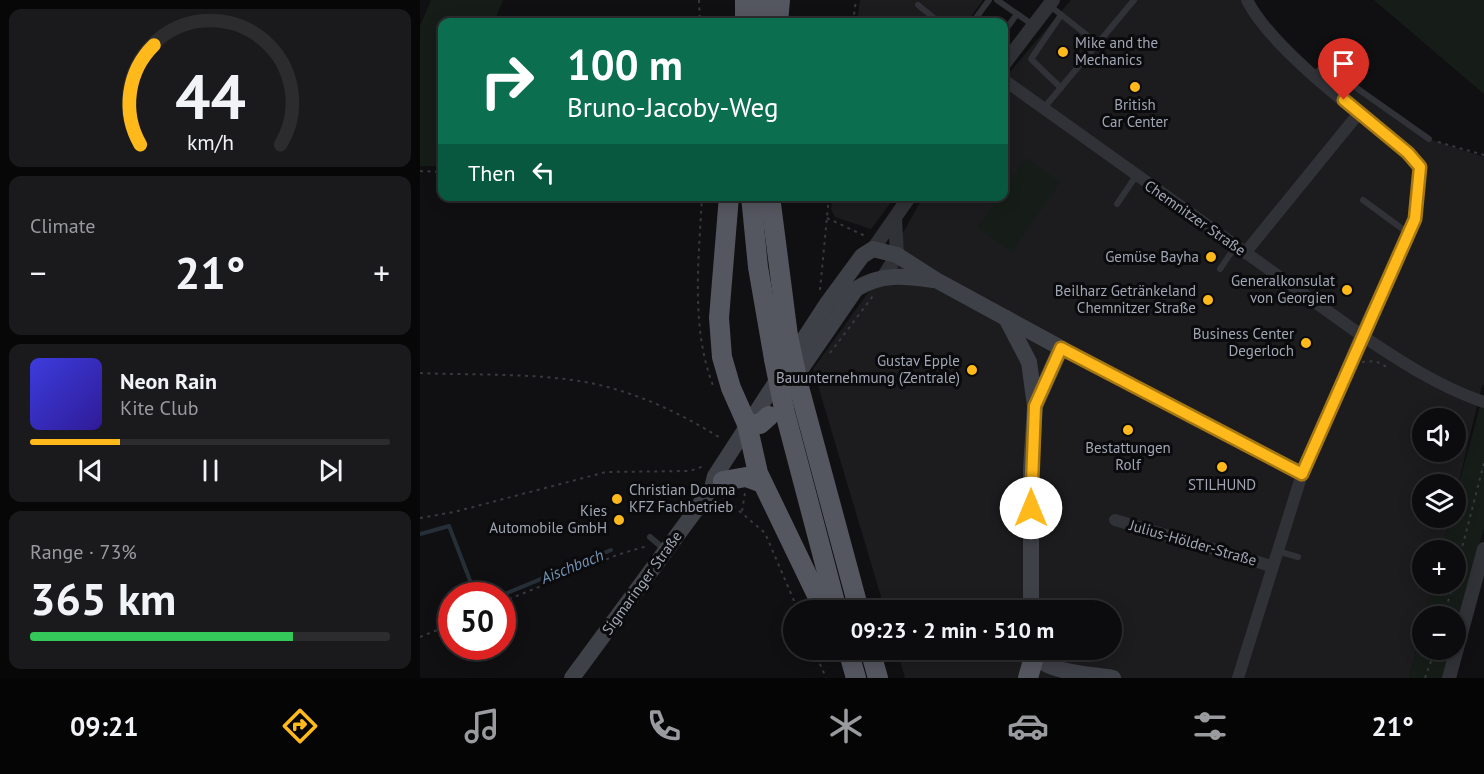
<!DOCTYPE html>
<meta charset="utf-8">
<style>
body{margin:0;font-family:"PT Sans",sans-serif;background:#1a1a1c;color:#f1f3f6;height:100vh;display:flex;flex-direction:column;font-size:22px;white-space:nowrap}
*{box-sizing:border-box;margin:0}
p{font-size:20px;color:#9a9b9e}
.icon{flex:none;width:33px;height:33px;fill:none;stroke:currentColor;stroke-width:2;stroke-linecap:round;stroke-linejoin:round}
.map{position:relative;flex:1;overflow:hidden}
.drawer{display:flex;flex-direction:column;gap:9px;padding:9px;background:#070708;width:420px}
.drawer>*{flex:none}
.banner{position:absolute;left:18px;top:18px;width:570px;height:183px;border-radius:12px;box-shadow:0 3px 15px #0003,0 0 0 2px #2c2c2e;background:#0b6e4f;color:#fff;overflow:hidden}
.tools{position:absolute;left:992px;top:408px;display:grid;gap:12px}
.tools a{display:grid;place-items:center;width:54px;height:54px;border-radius:50%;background:#0c0c0e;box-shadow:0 3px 15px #0003,0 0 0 2px #2c2c2e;font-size:30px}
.speed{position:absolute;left:18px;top:582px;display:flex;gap:12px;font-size:30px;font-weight:700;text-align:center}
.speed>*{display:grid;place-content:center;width:78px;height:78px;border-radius:50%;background:#0c0c0e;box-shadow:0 3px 15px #0003,0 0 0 2px #2c2c2e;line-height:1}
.speed .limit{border:9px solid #d22;background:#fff;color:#111}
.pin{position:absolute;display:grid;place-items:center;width:51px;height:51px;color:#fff;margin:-62px -26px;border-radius:50% 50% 50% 0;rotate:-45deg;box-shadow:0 0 6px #0007}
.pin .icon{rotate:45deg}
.me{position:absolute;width:66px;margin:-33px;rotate:0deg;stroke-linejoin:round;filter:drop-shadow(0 0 4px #0008)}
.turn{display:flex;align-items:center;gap:21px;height:126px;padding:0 30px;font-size:27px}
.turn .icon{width:78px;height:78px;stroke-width:2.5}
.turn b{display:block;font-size:42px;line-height:51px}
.then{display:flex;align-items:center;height:57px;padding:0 30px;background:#0003;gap:12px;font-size:22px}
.big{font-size:45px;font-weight:700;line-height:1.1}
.drawer .tile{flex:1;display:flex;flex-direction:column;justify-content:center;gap:9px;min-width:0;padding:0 21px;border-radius:12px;background:#1a1a1c}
.drawer .dial{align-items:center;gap:0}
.dial svg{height:156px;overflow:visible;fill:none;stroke:#2c2c2e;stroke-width:7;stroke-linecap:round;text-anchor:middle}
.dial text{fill:#f1f3f6;stroke:none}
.song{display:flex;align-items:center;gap:18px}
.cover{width:72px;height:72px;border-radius:9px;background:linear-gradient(135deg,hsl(240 70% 55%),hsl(250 70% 35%))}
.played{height:6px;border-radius:3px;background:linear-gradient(90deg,#ffb91b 25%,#2c2c2e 25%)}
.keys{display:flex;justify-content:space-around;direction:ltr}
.heat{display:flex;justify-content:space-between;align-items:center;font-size:33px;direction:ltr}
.charge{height:9px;border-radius:4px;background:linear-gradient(90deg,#34c759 73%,#2c2c2e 0)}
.trip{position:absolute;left:363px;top:600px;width:339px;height:60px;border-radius:30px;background:#0c0c0e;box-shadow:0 3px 15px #0003,0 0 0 2px #2c2c2e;font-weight:700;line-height:60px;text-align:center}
.dock{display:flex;height:96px;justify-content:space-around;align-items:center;background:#050506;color:#9a9b9e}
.dock .icon{width:42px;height:42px}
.dock .current{color:#ffb91b}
.dock b{font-size:27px;color:#f1f3f6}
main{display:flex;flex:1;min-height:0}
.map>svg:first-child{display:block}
.built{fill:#1c1c1f;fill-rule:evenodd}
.green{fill:#161d18}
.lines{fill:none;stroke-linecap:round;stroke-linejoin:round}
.stream{stroke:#262f37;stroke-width:4}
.path{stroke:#37393e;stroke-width:2;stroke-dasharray:3 4.5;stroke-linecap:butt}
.service{stroke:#313237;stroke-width:6}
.minor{stroke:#313237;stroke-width:12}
.tertiary{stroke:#313237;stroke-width:14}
.secondary{stroke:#3f4148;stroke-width:16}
.trunk{stroke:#555760;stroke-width:20}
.trunk-bridge{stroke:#555760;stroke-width:20}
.route-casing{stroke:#a67812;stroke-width:15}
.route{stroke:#ffb91b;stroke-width:10}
.poi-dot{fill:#ffb91b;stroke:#0b0b0d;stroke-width:2}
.labels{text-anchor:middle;stroke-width:6;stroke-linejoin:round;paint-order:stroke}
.poi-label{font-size:15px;fill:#a0a6b4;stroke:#0b0b0d;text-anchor:end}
.street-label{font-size:15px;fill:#a0a6b4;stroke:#0b0b0d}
.water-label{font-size:16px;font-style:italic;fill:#7393b4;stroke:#0b0b0d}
</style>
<main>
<section class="drawer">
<div class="tile dial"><svg viewBox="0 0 100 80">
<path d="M14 69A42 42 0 1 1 86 69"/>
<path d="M14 69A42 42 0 0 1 21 18" stroke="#ffb91b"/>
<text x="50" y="56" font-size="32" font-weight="700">44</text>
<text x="50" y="72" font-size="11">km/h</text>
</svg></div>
<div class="tile"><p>Climate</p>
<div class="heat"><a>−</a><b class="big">21°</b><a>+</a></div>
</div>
<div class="tile">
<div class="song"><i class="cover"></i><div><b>Neon Rain</b><p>Kite Club</p></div></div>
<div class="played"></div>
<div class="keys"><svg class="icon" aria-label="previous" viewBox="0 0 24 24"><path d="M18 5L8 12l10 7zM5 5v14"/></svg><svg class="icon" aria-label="pause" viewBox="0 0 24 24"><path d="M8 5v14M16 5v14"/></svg><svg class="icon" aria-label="next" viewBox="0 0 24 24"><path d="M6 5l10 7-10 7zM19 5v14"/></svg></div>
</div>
<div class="tile"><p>Range · 73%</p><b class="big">365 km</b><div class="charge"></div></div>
</section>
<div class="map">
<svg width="1064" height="678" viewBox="0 0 1064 678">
<rect width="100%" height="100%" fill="#101012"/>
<!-- built -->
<g class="built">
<polygon points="440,0 563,0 547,22 437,22"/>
<path d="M651 0H827L894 75 904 65 1009 139 1064 157V385H1062L1035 498V484H1002V518H1030L1022 550H1002V584H1013L1005 616H1002V628L989 678H485L477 650H692V610H465L393 369 455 283 503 197 584 196V79ZM1002 418H1035V452H1002Z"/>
<polygon points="413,197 413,196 475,197 451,229 415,217 411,209"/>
</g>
<!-- green -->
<g class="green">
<polygon points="11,0 83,0 74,22 22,22 22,150 16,166 0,166 0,26"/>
<polygon points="954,0 1064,0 1064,94"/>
<polygon points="606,158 640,182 592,252 557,227 579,197 584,196 584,189"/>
<polygon points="1060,407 1064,408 1064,527 1035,636 1035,616 1005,616 1013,584 1035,584 1035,550 1022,550 1030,518 1035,518 1035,498"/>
<polygon points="1002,628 1002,650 1032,650 1024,678 989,678"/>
</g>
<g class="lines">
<!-- stream -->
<g class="stream">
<polyline points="0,534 29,526 56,596"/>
<polyline points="80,596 191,550"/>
</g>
<!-- path -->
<g class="path">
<polyline points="279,0 280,22"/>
<polyline points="433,22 436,0"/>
<polyline points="1018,142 1064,155"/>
<polyline points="0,171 22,172"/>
<path d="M282 196C279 259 270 328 294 388"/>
<polyline points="407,218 443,235 445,239"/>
<polyline points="400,290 409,196"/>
<polyline points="410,353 453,296"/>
<polyline points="942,362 955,361 967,367"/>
<path d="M0 373C63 376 138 371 198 390 235 401 270 419 302 439"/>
<polyline points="302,496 345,533 378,610"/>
<polyline points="322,511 325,493"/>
<polyline points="0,518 34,512 186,472 270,471 284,466"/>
<polyline points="1035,575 1064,463"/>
<polyline points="82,602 197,555 227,546"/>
<polyline points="1024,616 1033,584"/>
<polyline points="0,637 32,624"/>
<polyline points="394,650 406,678"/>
<polyline points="1005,678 1015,650"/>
</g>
<!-- service -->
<g class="service">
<polyline points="577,0 613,25"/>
<polyline points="498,5 519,22"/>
<polyline points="629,5 678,44"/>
<polyline points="553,22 569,0"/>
<polyline points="584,32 597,14"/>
<polyline points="894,75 904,65 1009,139"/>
<polyline points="641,88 611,59 641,15"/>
<polyline points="623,109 714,0"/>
<polyline points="943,200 988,233"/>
<polyline points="697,204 716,176"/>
<polyline points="800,269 815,247"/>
<polyline points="230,537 245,550"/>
<polyline points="857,551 878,557"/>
</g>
<!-- minor -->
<g class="minor">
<path d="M584 80 941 335C980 361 1019 387 1064 402"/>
<polyline points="825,253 939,113"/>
<polyline points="641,348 882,474"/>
<polyline points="695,520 851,566"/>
<path d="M818 678 882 474 941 335 995 219 1000 167 988 153C943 116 852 50 827 0"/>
</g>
<!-- tertiary -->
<g class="tertiary">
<polyline points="584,64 633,0"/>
<polyline points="453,249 490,196"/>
<polyline points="464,276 477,255 475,219"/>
<polyline points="1029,678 1064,549"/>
</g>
<!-- secondary -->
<g class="secondary">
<polyline points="586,318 609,362 615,406 611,469 611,610"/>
<path d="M372 382 436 289C461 273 484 276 513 280"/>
<polyline points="292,488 295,476 406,305 442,256 453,249 477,255 516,280 641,348 615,406"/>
<path d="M612 650C619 673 671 674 693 678"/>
<polyline points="152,678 292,488 299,483"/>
</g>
<!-- trunk -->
<g class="trunk">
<polyline points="345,0 345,22"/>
<polyline points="325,22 325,0"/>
<polyline points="358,22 360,0"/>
<polyline points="309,196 299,318 302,357 311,388 327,424 338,473 404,610"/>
<polyline points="331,196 338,267 354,359"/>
<polyline points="350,196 368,336"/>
<polyline points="379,387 439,610"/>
<polyline points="364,409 417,610"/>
<polyline points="327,424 340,424 349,416"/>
<polyline points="303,481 326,477 342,483"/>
<polyline points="428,650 436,678"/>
<polyline points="450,650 458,678"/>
<polyline points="608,678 614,657"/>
</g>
<!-- trunk-bridge -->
<g class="trunk-bridge">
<polyline points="368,336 379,387"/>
<polyline points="354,359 364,409"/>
</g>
</g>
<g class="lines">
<defs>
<polyline id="route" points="611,508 615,406 641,348 882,474 995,219 1000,167 988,153 924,100"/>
</defs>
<!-- route casing -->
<use href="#route" class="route-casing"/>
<!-- route -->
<use href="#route" class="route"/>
</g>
<!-- markers -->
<g class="poi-dot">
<circle cx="643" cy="52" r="6"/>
<circle cx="715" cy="87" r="6"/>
<circle cx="791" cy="257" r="6"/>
<circle cx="927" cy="290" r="6"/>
<circle cx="788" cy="300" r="6"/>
<circle cx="886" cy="343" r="6"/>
<circle cx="552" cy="370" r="6"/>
<circle cx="708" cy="430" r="6"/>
<circle cx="802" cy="467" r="6"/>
<circle cx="197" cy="499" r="6"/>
<circle cx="199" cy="520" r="6"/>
</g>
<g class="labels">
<!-- poi labels -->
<g class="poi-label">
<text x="655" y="48" text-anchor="start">Mike and the<tspan x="655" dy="17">Mechanics</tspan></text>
<text x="715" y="110" text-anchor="middle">British<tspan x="715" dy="17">Car Center</tspan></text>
<text x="779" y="262">Gemüse Bayha</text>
<text x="915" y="286">Generalkonsulat<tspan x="915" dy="17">von Georgien</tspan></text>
<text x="776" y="296">Beilharz Getränkeland<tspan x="776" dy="17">Chemnitzer Straße</tspan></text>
<text x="874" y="339">Business Center<tspan x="874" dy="17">Degerloch</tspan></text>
<text x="540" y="366">Gustav Epple<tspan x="540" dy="17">Bauunternehmung (Zentrale)</tspan></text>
<text x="708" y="453" text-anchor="middle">Bestattungen<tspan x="708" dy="17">Rolf</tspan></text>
<text x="802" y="490" text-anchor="middle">STILHUND</text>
<text x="209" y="495" text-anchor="start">Christian Douma<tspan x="209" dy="17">KFZ Fachbetrieb</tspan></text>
<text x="187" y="516">Kies<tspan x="187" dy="17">Automobile GmbH</tspan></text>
</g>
<!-- street labels -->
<g class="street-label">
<text transform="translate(775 218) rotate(35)" y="5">Chemnitzer Straße</text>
<text transform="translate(773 543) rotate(16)" y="5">Julius-Hölder-Straße</text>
<text transform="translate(222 583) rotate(-54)" y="5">Sigmaringer Straße</text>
</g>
<!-- water labels -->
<g class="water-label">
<text transform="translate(152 566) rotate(-22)" y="6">Aischbach</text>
</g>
</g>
</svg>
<div class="tools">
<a><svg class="icon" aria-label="sound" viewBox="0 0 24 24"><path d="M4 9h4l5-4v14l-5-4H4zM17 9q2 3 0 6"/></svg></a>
<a><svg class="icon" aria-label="layers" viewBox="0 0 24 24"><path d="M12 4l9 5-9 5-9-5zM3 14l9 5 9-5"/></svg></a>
<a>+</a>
<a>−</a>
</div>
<div class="speed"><div class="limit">50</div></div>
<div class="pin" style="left:924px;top:100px;background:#d93025"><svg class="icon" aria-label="arrive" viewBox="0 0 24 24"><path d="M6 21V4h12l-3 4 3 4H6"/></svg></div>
<svg class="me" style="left:611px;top:508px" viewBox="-20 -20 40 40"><circle r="19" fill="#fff"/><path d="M0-13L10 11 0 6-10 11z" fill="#ffb91b"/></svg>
<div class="trip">09:23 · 2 min · 510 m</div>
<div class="banner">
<div class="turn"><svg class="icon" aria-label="right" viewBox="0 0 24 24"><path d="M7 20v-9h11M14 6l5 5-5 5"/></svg><div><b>100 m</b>Bruno-Jacoby-Weg</div></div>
<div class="then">Then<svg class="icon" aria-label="left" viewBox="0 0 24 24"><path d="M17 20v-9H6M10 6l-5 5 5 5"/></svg></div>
</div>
</div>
</main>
<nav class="dock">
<b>09:21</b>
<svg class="icon current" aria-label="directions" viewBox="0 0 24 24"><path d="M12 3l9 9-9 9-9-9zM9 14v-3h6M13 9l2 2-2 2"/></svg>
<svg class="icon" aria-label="music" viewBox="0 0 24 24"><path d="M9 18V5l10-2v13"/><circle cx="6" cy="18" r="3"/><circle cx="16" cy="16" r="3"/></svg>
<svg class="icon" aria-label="phone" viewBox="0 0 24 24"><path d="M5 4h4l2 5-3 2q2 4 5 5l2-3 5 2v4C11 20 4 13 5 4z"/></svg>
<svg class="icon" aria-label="climate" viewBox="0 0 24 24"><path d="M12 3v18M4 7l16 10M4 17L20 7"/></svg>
<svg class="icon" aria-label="car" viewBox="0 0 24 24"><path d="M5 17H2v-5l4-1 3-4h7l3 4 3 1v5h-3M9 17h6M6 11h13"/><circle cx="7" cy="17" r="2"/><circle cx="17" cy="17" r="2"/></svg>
<svg class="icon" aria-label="filters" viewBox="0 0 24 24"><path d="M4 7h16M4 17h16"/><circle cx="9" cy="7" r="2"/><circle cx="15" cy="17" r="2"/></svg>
<b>21°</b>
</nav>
